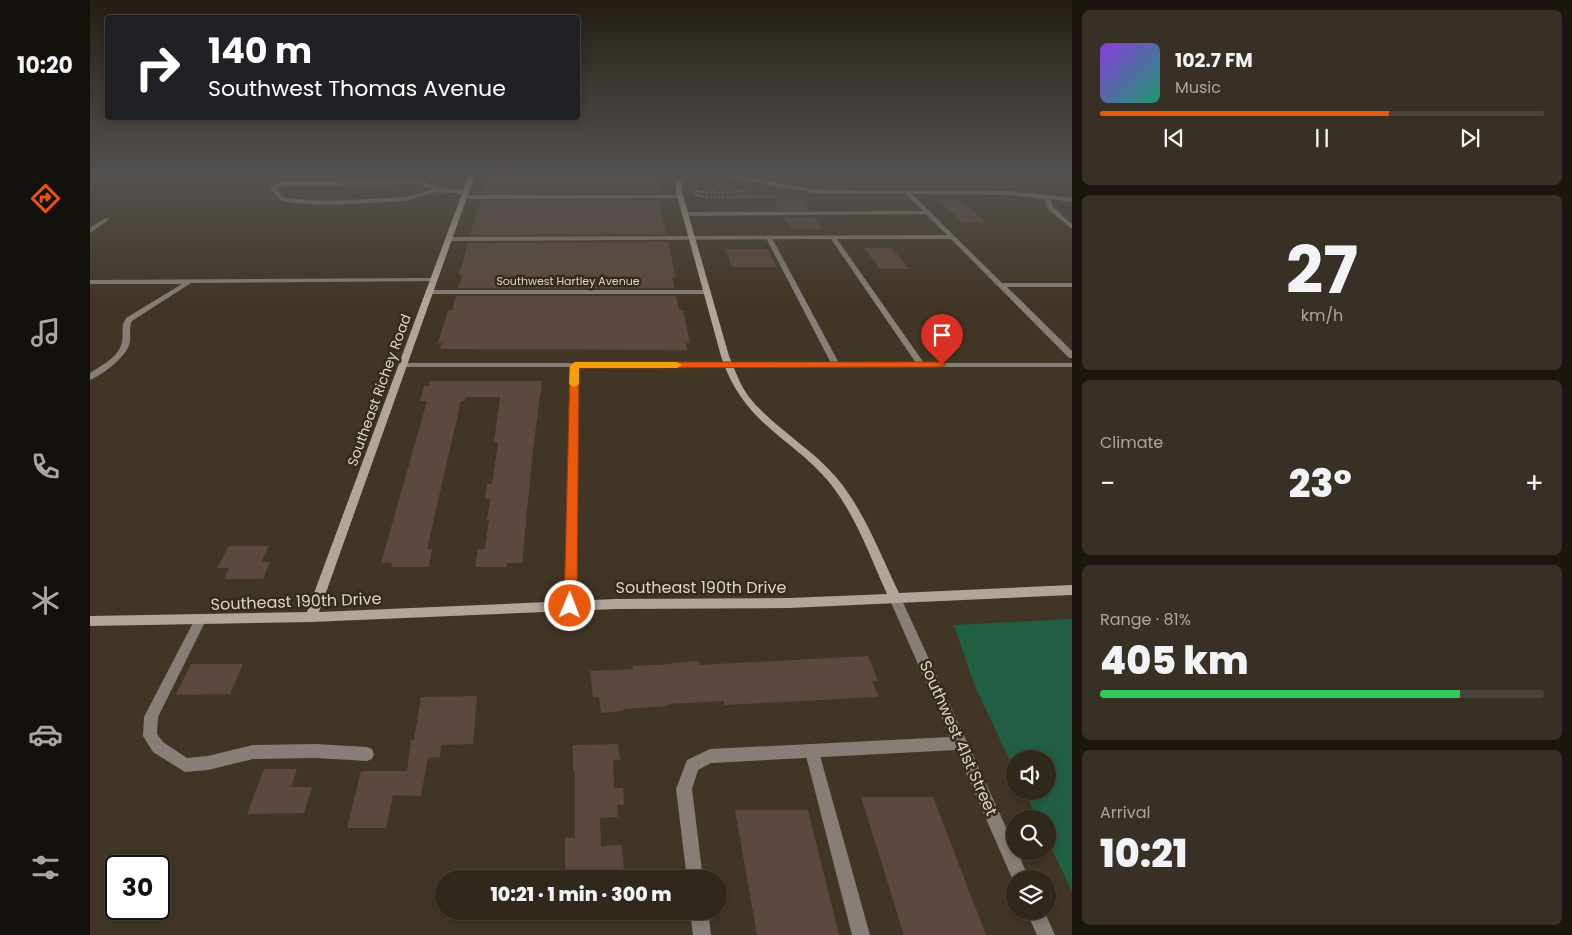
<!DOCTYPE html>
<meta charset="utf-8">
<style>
body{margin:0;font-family:Poppins,sans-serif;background:#393025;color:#f1f3f6;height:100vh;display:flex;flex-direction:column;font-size:19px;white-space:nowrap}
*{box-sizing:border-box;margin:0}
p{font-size:16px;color:#a8a6a3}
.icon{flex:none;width:28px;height:28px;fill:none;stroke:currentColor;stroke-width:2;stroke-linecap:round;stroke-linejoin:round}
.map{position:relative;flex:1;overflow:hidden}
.sheet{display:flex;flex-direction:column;gap:10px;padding:10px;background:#1b160f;width:500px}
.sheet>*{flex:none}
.top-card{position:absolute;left:15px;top:15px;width:475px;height:105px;border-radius:5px;box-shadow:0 2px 8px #0003,0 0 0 1px #4c443b;background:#202124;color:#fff;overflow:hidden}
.tools{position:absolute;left:916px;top:750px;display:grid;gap:10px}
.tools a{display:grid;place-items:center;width:50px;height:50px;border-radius:50%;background:#31281c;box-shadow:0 2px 8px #0003,0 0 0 1px #4c443b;font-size:25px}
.speed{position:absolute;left:15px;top:855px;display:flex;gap:10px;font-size:25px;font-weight:700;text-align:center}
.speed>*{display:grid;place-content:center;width:65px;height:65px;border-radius:50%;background:#31281c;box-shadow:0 2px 8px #0003,0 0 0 1px #4c443b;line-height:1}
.speed .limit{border:2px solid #111;border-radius:8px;background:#fff;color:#111}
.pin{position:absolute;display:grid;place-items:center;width:42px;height:42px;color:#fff;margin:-51px -21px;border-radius:50% 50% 50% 0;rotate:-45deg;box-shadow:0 0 5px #0007}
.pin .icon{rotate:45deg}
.me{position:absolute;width:55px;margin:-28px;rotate:1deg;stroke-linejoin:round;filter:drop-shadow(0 0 4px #0008)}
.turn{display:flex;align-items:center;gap:18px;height:105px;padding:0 20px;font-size:22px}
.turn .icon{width:65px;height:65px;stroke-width:2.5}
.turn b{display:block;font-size:35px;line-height:42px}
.big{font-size:38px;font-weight:800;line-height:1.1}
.sheet .tile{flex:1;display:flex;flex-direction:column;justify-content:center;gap:8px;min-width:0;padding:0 18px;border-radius:8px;background:#393025}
.sheet .dial{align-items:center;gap:0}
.dial b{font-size:65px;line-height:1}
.song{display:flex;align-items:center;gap:15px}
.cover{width:60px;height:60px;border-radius:8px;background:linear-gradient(135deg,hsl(270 70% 55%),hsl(160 70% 35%))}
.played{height:5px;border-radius:2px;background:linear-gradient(90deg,#ea580c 65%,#4c443b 65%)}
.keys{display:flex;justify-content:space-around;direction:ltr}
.heat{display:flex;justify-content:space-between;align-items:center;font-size:28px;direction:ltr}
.charge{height:8px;border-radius:4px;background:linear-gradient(90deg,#34c759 81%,#4c443b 0)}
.trip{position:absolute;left:345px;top:870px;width:292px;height:50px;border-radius:25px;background:#31281c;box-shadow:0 2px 8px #0003,0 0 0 1px #4c443b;font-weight:800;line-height:50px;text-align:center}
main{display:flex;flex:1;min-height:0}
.tabs{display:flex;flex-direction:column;width:90px;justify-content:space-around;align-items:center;background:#14100b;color:#a8a6a3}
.tabs .icon{width:35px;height:35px}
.tabs .on{color:#ea580c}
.tabs b{font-size:22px;color:#f1f3f6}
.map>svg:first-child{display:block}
.green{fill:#205f44}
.building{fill:#5c483e}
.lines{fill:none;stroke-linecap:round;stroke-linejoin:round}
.path{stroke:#928a7c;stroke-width:2;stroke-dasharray:2 2;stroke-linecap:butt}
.lane{fill:#867e77;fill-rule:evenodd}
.street{fill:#867e77;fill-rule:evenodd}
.secondary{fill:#b2a69a;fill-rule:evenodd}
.route{fill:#ea580c;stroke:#983908}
.slow{fill:#f59e0b}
.labels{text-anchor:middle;stroke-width:5;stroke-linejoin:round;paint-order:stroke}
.far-street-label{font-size:11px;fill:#dad4c9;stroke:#362c1b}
.street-label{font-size:14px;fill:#dad4c9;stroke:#362c1b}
.near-street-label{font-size:16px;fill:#dad4c9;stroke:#362c1b}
</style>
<main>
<nav class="tabs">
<b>10:20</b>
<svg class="icon on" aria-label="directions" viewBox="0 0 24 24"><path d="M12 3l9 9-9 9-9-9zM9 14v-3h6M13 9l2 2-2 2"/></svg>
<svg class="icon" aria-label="music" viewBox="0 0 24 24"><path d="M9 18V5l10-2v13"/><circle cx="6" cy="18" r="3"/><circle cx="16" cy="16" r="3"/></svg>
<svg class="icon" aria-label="phone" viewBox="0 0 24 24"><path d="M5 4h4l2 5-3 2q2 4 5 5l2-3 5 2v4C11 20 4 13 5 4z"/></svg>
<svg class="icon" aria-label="climate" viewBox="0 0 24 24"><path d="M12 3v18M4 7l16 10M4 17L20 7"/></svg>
<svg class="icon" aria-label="car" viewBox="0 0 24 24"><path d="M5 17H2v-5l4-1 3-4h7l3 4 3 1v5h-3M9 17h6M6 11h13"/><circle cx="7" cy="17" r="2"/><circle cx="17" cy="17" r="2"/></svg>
<svg class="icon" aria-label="filters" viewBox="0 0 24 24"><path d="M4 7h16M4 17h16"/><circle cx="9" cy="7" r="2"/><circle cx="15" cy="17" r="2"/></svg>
</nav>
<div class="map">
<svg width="982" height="935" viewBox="0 0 982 935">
<rect width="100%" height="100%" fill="#413625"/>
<!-- green -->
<polygon class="green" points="982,619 982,892 958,840 958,819 947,819 935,791 958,791 958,759 925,759 925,771 884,684 864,625"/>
<!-- building -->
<g class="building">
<polygon points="401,172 566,172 570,191 567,191 568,193 392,193"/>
<polygon points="685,199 713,199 720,210 689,210 684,201 686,201"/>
<polygon points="569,200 576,234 380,235 390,201"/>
<polygon points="849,201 871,201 895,221 891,221 894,223 873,223"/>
<polygon points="694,217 724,217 732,229 702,230"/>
<polygon points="578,242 586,277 582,277 585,288 368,288 372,275 369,275 378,243"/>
<polygon points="774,248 802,248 819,269 790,269"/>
<polygon points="635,249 677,249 687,267 642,267"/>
<polygon points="366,296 586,296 589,310 593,310 600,343 596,343 597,350 350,349 352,343 348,343 355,320 358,310 362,310"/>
<polygon points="340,381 452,381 443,450 432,563 417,563 416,567 385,567 388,549 395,549 399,520 397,520 400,499 395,498 397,484 402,484 408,442 404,442 410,397 376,397 375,401 371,401 337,549 342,549 339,567 301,567 302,563 291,563 337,401 330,401 334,386 339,386"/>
<polygon points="139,546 179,546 171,562 180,562 173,579 134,579 139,568 127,568"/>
<polygon points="778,656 788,681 782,681 789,697 634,705 634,701 578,704 578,706 533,709 534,711 511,713 509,697 503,697 500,671 543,669 543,666 582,664 581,663 609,661 610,665"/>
<polygon points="101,664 153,664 140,694 86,695"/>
<polygon points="387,696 383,744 351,745 350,757 338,758 331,796 303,795 296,828 257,828 271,771 317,771 321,740 324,740 331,697"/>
<polygon points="528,744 530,760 523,760 524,788 533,788 534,805 527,805 528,817 510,818 511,846 532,845 534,873 475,874 475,838 485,838 485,771 483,771 483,745"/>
<polygon points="174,769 207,769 201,787 222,787 214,813 157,814"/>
<polygon points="771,797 843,797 896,935 814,935"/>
<polygon points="645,810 718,810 749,935 667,935"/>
</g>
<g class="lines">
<!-- path -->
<g class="path">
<polyline points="608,182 606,195 618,197 688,197"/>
<polyline points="623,191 626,188 633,187"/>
<polyline points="646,191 657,192"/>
<path d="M604 192C616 191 636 195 646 191"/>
</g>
<!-- lane -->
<g class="lane">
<path d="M333 180 347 188 376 190 379 192 376 194 346 192 316 201 238 205 202 203 191 200 180 189 182 185 192 182ZM322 184H332L342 190 316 197 238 201 195 198 186 189V187L192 186Z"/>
<polygon points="839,211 842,213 841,214 595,216 592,214 595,212"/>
<polygon points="15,218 20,219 0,233 0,228"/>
<polygon points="679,236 682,238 750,365 749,367 743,367 742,365 676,238"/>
<path d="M344 278 347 280 346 281 101 283 42 321C38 329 42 336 39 345 35 358 12 375 0 380V373C12 365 29 357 32 342 34 331 30 329 36 318L92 284H0V280Z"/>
<polygon points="110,615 114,617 116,620 68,717 67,734 73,742 97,758 118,756 163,745 226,744 277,747 282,749 284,754 282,759 277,761 226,758 163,759 118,770 95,772 63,752 53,736 54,717 106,617"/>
<polygon points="722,745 727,747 729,752 780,935 762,935 715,752 717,747"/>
</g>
<!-- street -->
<g class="street">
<polygon points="607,172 620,172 730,190 920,191 982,198 982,202 960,199 963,207 982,224 982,229 958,209 954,199 920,195 822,194 912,283 982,283 982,287 917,287 982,351 982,358 979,358 861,239 747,239 834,363 982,363 982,367 489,367 486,606 484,609 480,611 476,609 474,606 481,367 309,367 309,363 826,363 741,239 359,241 356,239 359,237 857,235 816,194 730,194"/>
<polygon points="590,195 592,196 592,198 374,199 371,197 374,195"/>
<polygon points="336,290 617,290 621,292 617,294 336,294"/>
<polygon points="805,593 809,595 811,598 925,847 925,851 927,851 939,879 925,879 925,885 866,750 621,763 608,770 602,789 613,879 597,879 586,789 597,760 620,749 860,737 799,598 801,595"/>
<polygon points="600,911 618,911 621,935 603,935"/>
<polygon points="936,911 954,911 965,935 947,935"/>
</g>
<!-- secondary -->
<path class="secondary" d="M380 172H386L229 612 526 599 699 598 797 594C780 556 765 514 739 482 713 450 674 431 651 397 642 384 636 371 631 356L586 192V183L599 172H605L592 183V192L639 356C645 370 650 385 659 397 684 428 720 447 746 477 774 510 790 554 809 593L982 585V595L699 608 526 609 221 622 0 626V616L217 612Z"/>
</g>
<!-- sky -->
<linearGradient id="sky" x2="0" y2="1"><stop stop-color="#241e14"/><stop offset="0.57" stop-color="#545251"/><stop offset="1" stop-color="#545251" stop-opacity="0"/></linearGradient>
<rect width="982" height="303" fill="url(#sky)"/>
<!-- route -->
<polygon class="route" points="485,362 852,362 856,365 852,367 489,368 487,606 485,610 480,612 476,610 474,606 480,365"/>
<!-- slow -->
<polygon class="slow" points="485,362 587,362 592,365 587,368 489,368 489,384 484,387 479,384 480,365"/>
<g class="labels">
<!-- far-street labels -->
<g class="far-street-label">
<text x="478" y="285">Southwest Hartley Avenue</text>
</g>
<!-- street labels -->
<g class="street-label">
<text transform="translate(289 390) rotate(-70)" y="5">Southeast Richey Road</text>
</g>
<!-- near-street labels -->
<g class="near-street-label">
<text x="611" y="593">Southeast 190th Drive</text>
<text transform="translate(206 601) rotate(-2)" y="6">Southeast 190th Drive</text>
<text transform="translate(869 738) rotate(66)" y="6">Southwest 41st Street</text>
</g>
</g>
</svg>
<div class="tools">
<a><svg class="icon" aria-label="sound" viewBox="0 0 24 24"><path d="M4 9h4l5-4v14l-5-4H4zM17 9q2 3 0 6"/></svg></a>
<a><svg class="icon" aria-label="search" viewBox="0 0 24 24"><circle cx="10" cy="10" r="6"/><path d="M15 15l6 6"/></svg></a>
<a><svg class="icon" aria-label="layers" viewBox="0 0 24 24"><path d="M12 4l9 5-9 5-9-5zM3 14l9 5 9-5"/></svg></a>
</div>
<div class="speed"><div class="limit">30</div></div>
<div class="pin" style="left:852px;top:365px;background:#d93025"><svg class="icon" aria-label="arrive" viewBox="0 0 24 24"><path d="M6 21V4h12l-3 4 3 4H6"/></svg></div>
<svg class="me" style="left:480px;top:606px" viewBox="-20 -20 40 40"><circle r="17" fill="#ea580c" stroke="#fff" stroke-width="3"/><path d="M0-11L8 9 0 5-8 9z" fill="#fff"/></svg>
<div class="trip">10:21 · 1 min · 300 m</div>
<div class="top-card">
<div class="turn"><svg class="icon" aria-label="right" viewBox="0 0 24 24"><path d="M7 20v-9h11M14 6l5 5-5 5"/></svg><div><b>140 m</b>Southwest Thomas Avenue</div></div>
</div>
</div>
<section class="sheet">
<div class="tile">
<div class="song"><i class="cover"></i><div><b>102.7 FM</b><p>Music</p></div></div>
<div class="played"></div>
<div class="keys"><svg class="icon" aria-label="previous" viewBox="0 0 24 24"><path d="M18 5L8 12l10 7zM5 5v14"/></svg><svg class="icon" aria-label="pause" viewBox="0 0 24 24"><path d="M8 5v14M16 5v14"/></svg><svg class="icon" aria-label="next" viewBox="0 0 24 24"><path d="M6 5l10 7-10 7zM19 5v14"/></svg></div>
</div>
<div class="tile dial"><b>27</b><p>km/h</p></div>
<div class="tile"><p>Climate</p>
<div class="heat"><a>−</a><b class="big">23°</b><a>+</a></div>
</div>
<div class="tile"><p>Range · 81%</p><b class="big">405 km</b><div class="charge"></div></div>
<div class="tile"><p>Arrival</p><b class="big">10:21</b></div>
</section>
</main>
